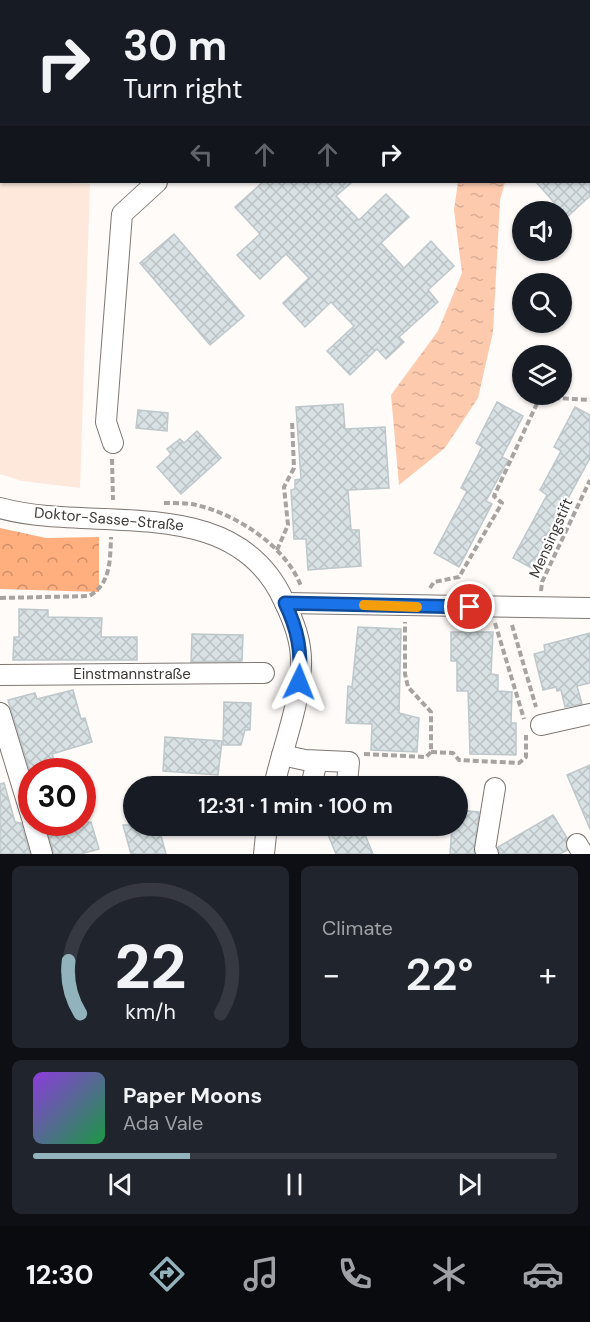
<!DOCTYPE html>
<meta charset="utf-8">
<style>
body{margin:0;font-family:"DM Sans",sans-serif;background:#20242c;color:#f1f3f6;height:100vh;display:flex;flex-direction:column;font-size:22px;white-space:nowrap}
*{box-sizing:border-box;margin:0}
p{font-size:20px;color:#9ea1a6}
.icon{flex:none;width:33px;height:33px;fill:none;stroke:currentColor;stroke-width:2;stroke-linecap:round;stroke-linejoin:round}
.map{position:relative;height:854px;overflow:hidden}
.sheet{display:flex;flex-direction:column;gap:12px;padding:12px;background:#0d0f14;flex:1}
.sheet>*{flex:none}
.banner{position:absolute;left:0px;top:0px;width:591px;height:183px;box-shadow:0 2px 4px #0004;background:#171b24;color:#f1f3f6;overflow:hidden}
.controls{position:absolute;left:512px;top:201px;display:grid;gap:12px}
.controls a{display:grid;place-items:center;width:60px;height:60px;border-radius:50%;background:#171b24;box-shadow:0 2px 4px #0004;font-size:30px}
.speed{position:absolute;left:18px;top:758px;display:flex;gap:12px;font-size:30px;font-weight:700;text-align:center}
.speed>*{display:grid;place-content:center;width:78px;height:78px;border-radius:50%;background:#171b24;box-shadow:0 2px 4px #0004;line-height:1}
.speed .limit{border:9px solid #d22;background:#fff;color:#111}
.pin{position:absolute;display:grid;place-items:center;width:51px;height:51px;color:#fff;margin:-26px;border:3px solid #fff;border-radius:50%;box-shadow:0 2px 6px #0007}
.me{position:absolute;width:66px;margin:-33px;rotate:2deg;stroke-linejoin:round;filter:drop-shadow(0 0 4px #0008)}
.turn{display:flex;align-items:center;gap:21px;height:126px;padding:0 24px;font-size:27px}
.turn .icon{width:78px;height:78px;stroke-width:2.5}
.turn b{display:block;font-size:42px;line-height:51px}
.lanes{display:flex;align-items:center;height:57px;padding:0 24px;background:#0003;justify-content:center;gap:30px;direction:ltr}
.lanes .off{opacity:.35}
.big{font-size:45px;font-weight:600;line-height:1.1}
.sheet .card{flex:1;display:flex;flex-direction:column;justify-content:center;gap:9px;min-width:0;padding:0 21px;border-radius:9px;background:#20242c}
.sheet .dial{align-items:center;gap:0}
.dial svg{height:156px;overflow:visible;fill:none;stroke:#363941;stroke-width:7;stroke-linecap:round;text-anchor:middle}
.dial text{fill:#f1f3f6;stroke:none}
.song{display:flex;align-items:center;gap:18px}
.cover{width:72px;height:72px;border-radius:9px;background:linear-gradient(135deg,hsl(270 70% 55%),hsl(140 70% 35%))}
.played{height:6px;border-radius:3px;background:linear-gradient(90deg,#92b2bc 30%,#363941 30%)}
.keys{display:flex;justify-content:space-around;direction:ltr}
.heat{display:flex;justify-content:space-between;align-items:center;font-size:33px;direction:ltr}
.sheet .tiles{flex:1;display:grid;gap:12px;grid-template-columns:1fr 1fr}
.card:last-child{grid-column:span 2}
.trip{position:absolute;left:123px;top:776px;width:345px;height:60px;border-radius:30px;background:#171b24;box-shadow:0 2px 4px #0004;font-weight:600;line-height:60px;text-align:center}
.tabs{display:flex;height:96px;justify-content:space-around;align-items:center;background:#090b0e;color:#9ea1a6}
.tabs .icon{width:42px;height:42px}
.tabs .active{color:#92b2bc}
.tabs b{font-size:27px;color:#f1f3f6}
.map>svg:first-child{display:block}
.grass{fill:#fee8dc}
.forest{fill:url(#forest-crowns)}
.water{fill:url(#water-ripples)}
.building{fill:url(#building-cross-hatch);stroke:#bec7ca;stroke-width:1.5}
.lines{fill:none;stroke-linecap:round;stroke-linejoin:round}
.minor-casing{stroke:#7e7773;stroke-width:22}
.path{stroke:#a6a3a1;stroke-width:4;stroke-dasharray:6 3;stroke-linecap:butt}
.minor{stroke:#fff;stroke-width:20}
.route-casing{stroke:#114b97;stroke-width:15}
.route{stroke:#1a73e8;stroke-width:10}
.slow{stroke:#f59e0b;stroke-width:10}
.labels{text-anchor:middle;stroke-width:4.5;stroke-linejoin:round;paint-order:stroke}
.street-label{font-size:15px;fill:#3b3836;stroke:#fff}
</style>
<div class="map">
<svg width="590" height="854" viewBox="0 0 590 854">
<defs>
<pattern id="forest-crowns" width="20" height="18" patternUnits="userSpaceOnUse" patternTransform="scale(1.5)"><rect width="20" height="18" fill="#ffae7e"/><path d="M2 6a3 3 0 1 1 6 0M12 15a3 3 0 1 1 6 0" fill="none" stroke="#d08f68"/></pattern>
<pattern id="water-ripples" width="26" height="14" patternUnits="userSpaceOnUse" patternTransform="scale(1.5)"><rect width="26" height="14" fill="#fdcaae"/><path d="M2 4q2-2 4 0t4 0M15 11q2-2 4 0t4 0" fill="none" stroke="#daae96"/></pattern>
<pattern id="building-cross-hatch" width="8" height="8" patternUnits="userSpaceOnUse" patternTransform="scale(1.5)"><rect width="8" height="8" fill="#d8e1e4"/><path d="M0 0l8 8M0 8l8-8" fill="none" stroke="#bac2c4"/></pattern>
</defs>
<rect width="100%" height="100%" fill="#fefbf9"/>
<!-- grass -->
<polygon class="grass" points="0,180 90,184 80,488 22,481 0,474"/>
<!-- forest -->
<polygon class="forest" points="0,528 46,538 99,537 99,592 0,589"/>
<!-- water -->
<polygon class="water" points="458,182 505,182 500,200 493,332 478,398 445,448 399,485 391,395 438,331 462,273 454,210"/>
<!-- building -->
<g class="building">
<polygon points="263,182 352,182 336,196 359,220 386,194 409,217 381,243 404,268 431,241 454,266 428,290 438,302 399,337 404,342 386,359 377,349 350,375 327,351 354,326 331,302 305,327 283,303 309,278 286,254 260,279 237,255 260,234 235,207"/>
<polygon points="536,182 590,182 590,196 567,217"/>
<polygon points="174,234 244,316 210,345 140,263"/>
<polygon points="497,402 523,416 502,457 508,460 486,501 492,504 459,567 434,553 467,491 461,488 482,447 476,443"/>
<polygon points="343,404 345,429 385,427 389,488 348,490 351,530 359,530 361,566 308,570 306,539 294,539 291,490 295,489 295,480 301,479 296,407"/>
<polygon points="575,407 590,415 590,458 565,504 571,508 537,571 513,558 547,495 540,490 561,451 554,447"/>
<polygon points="138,410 168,413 167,431 136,428"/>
<polygon points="197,431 221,458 181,494 157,467 171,454 167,449 180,439 184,443"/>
<polygon points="19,609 48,610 48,617 102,618 101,637 137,637 137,660 13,660 14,637 19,637"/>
<polygon points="358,627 401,629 399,713 419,718 417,752 371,750 372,724 346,723 348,686 352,687"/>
<polygon points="451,632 493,632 491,674 498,675 498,691 512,692 511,723 516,723 516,755 470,754 468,691 457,691 457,661 451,661"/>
<polygon points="590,633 590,683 577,686 582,704 565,707 561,690 557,691 556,687 543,690 534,654 545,651 544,645"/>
<polygon points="192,634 243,635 242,661 191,662"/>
<polygon points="73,690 81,719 85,718 92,742 52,754 58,771 30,771 8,700 35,693 37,699"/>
<polygon points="224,702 251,703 250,730 245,730 241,745 223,745"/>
<polygon points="165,737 222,741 218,775 163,771"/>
<polygon points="590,765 590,829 567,775"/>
<polygon points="4,783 15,822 21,823 30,854 0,854 0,784"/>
<polygon points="458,810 479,812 474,854 450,854 452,825 458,825"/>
<polygon points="553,815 567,838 567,850 560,854 500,854 498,847"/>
<polygon points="45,822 91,822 99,849 81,854 54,854"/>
<polygon points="123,825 158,825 166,854 131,854"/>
<polygon points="324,825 361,825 373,854 336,854"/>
</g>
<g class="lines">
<defs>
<g id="minor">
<polyline points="111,0 112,2"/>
<polyline points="197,0 197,2"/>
<polyline points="481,0 482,2"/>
<polyline points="113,443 106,422 122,214 157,182"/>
<path d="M0 508C94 534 234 490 284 601 294 622 302 642 301 666 299 708 283 746 274 786"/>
<polyline points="285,603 590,608"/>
<polyline points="0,675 264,673"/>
<polyline points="0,713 32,818"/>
<polyline points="541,725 590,714"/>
<polyline points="282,755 305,760 349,762 347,783 344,786"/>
<polyline points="311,786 317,761"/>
<polyline points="33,822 42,854"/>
<polyline points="577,844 583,854"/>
<polyline points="264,854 267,825"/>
<polyline points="488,854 485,849 495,788"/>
</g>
</defs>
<!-- minor casing -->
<use href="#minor" class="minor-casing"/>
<!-- path -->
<g class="path">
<polyline points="112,459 113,500"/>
<path d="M164 503C173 503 183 503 192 504 235 513 285 545 301 586"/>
<polyline points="277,550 288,525 284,487 294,468 292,421"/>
<polyline points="430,588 434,582 459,577 502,503 494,496 540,397 590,400"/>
<polyline points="541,591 542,582 590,480"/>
<path d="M0 598 89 596C111 584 110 560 111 537"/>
<polyline points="495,623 524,719"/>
<polyline points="512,625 536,707"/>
<polyline points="431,752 453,753 459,760 519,763 526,757 526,735"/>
<polyline points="364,754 426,757 431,752 431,712 408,687 405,674 405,622"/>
</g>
<!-- minor -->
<use href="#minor" class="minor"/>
</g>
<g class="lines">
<defs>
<path id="route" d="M299 682C302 652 298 630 285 603L470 607"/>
</defs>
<!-- route casing -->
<use href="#route" class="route-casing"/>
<!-- route -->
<use href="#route" class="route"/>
<!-- slow -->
<polyline class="slow" points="364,605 417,607"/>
</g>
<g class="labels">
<!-- street labels -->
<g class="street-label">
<text transform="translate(109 519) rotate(5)" y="5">Doktor-Sasse-Straße</text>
<text transform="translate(551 538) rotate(-66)" y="5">Mensingstift</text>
<text x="132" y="679">Einstmannstraße</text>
</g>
</g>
</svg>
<div class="controls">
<a><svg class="icon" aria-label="sound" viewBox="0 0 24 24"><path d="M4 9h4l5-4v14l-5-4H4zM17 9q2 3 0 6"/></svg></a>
<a><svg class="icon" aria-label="search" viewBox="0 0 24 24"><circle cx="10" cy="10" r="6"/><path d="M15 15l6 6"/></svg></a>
<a><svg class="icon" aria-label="layers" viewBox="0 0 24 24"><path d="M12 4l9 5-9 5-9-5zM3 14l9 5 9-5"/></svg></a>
</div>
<div class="speed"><div class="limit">30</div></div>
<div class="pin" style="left:470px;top:607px;background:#d93025"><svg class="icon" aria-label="arrive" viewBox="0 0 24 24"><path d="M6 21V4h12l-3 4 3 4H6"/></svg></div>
<svg class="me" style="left:299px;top:682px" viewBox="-20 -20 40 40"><path d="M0-17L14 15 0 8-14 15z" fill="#1a73e8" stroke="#fff" stroke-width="4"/></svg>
<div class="trip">12:31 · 1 min · 100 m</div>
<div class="banner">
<div class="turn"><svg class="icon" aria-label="right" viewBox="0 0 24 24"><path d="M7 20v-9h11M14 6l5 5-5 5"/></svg><div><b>30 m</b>Turn right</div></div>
<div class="lanes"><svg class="icon off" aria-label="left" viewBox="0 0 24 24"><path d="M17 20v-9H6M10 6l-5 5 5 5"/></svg><svg class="icon off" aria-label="ahead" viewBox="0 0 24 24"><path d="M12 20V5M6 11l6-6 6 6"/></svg><svg class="icon off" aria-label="ahead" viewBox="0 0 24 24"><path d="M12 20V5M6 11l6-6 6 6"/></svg><svg class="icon" aria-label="right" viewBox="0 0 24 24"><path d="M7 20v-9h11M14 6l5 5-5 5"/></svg></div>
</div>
</div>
<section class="sheet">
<div class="tiles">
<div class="card dial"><svg viewBox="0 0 100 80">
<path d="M14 69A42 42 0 1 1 86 69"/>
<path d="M14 69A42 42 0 0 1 8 42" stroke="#92b2bc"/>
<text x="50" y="56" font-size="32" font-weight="700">22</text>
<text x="50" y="72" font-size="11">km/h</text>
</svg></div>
<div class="card"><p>Climate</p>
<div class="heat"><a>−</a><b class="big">22°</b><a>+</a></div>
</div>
<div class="card">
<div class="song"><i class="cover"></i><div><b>Paper Moons</b><p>Ada Vale</p></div></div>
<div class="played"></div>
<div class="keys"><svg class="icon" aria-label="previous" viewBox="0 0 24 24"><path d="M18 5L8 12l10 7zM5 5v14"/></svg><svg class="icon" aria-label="pause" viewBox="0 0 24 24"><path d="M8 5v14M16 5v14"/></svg><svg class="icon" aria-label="next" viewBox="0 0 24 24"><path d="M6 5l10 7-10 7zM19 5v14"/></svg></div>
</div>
</div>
</section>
<nav class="tabs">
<b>12:30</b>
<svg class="icon active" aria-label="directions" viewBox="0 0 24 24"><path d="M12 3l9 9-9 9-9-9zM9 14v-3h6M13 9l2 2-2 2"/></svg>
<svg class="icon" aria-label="music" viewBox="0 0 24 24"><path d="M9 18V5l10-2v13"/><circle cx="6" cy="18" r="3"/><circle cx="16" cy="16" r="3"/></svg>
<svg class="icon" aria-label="phone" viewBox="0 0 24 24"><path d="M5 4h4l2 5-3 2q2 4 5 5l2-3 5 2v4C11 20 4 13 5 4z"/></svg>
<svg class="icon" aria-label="climate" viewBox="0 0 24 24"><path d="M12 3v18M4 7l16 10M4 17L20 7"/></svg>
<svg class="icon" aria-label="car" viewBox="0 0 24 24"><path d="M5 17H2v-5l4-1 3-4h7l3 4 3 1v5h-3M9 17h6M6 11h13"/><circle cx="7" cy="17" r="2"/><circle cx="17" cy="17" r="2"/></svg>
</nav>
